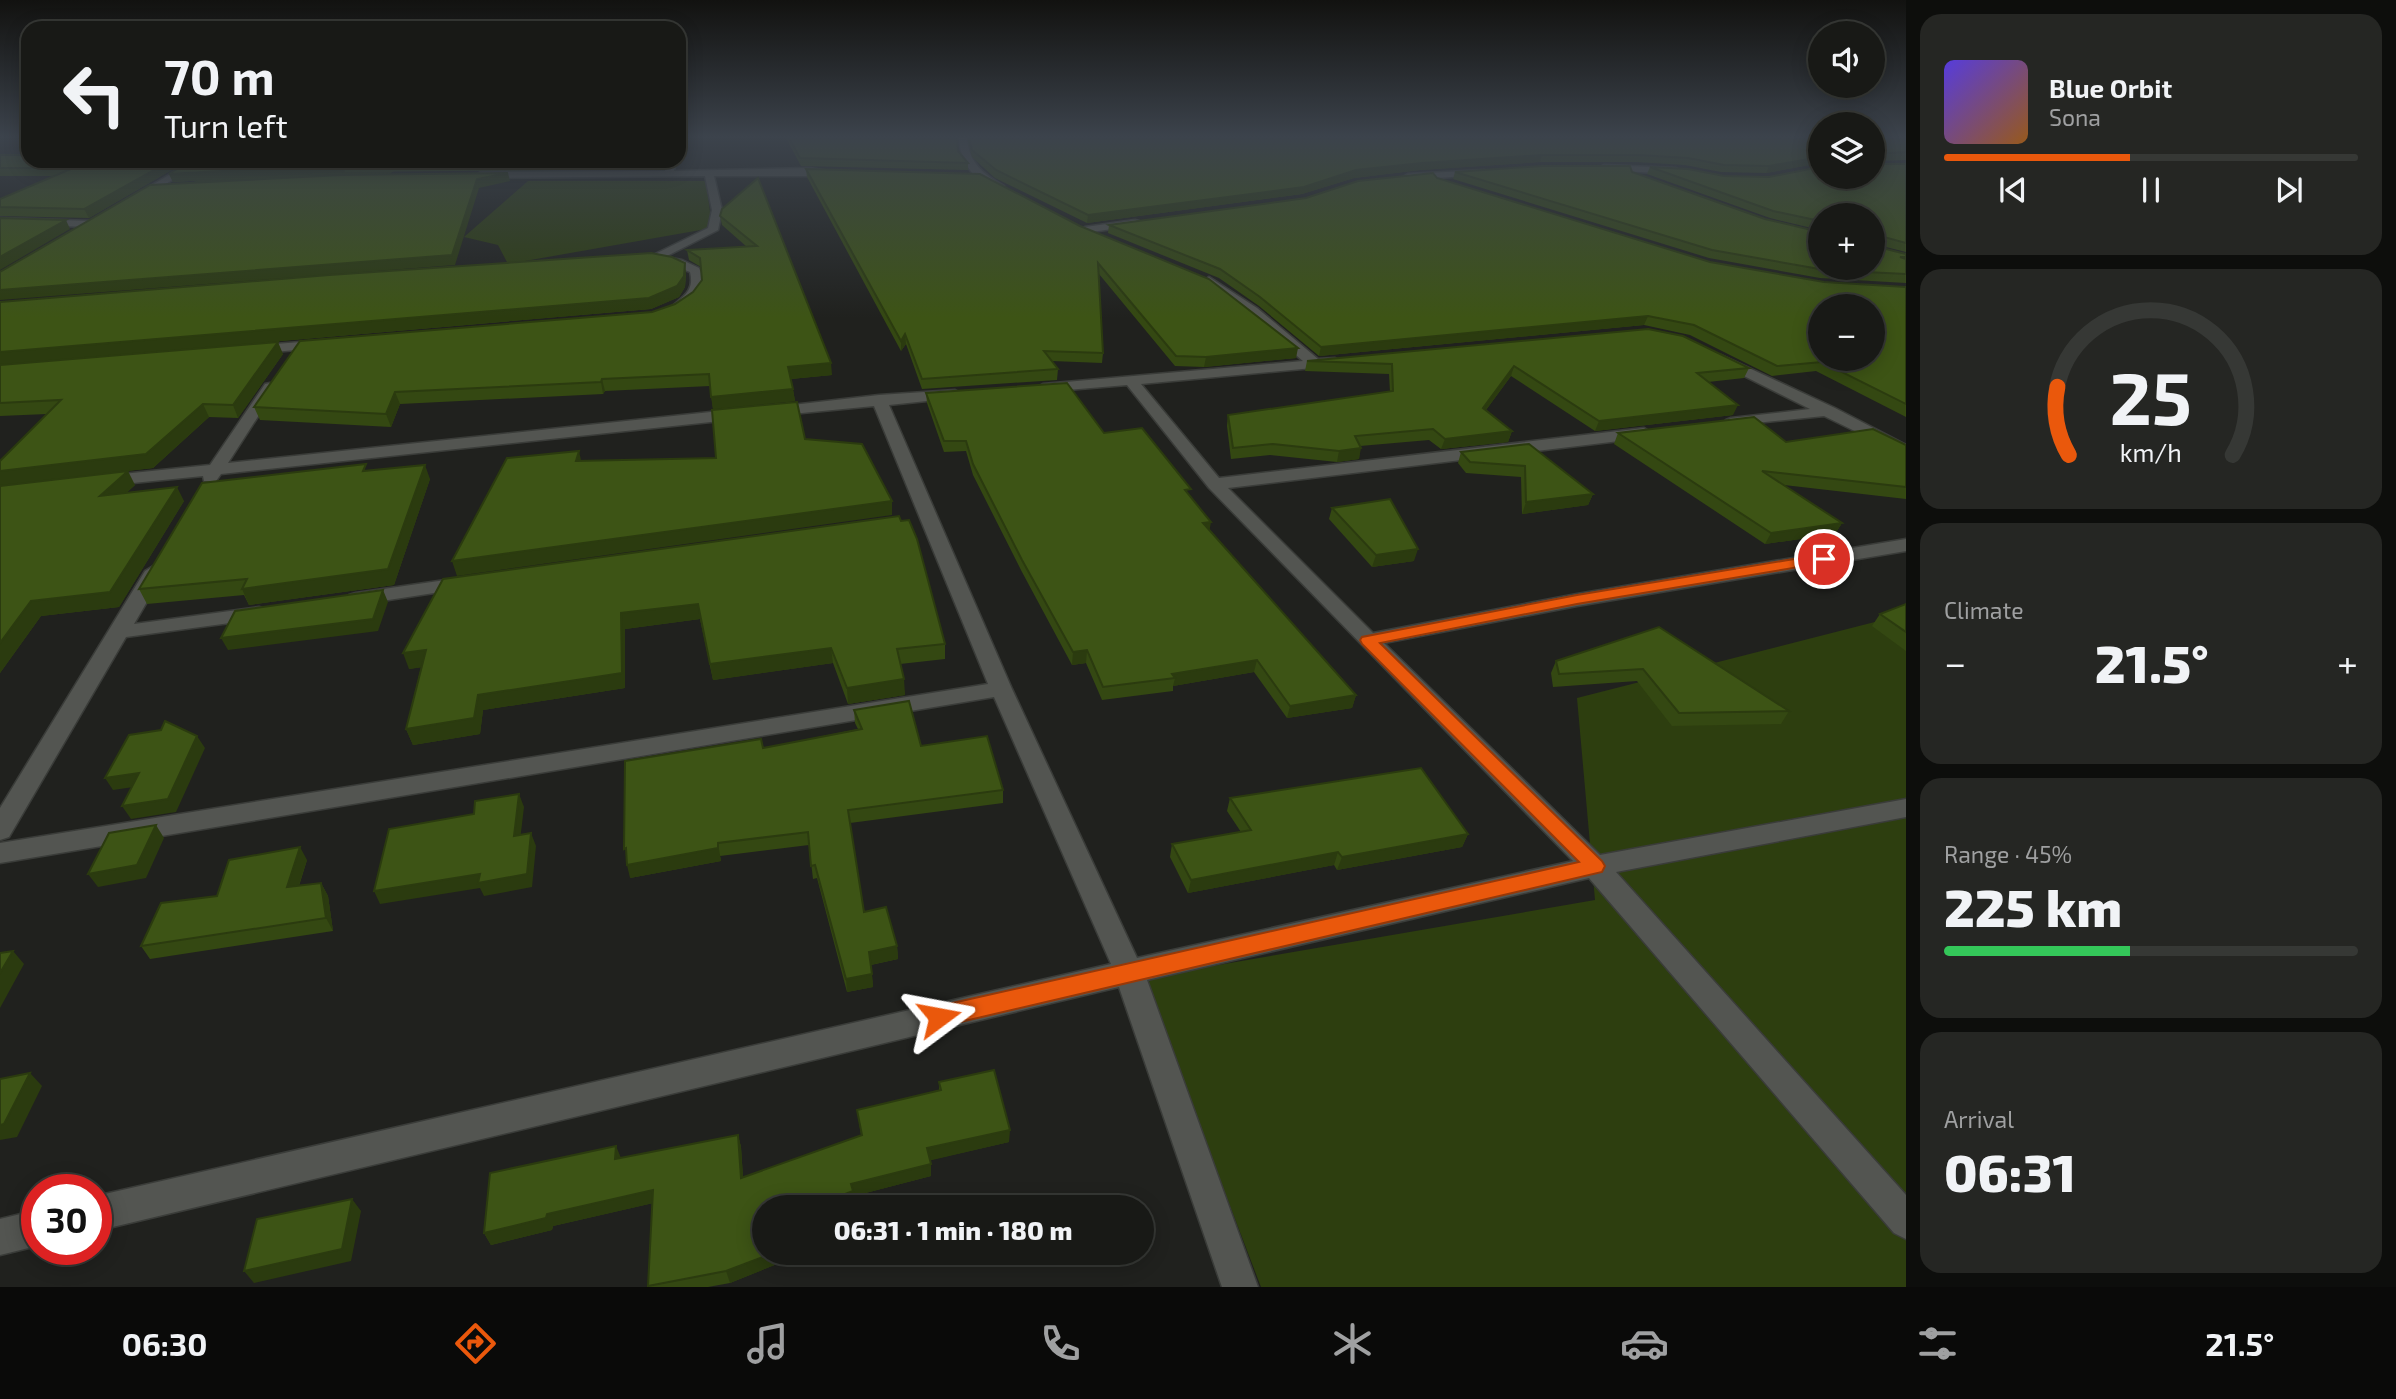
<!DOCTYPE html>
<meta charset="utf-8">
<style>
body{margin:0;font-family:"Exo 2",sans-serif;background:#252623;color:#f1f3f6;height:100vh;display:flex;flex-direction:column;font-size:26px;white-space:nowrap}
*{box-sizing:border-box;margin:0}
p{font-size:23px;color:#9fa0a1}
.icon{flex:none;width:38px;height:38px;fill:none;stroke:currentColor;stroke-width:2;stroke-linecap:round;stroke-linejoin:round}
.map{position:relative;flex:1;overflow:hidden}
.sheet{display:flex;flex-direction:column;gap:14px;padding:14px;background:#0d0e0c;width:490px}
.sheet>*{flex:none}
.guide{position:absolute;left:21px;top:21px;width:665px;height:147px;border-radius:21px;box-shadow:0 4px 18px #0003,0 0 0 2px #363835;background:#181916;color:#f1f3f6;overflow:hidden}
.controls{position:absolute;left:1808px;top:21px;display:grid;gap:14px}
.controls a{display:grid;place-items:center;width:77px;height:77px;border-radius:50%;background:#181916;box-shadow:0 4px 18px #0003,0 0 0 2px #363835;font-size:35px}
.speed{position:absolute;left:21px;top:1174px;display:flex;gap:14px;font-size:35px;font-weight:700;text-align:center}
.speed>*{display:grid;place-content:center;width:91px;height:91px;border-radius:50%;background:#181916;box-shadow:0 4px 18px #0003,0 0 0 2px #363835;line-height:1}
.speed .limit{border:10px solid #d22;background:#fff;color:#111}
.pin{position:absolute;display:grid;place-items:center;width:60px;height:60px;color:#fff;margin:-30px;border:4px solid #fff;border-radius:50%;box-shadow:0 2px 7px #0007}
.me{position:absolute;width:77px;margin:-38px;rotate:77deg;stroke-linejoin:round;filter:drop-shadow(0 0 5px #0008)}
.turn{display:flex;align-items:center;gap:24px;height:147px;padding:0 28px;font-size:32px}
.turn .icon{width:91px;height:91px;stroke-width:2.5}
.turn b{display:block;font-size:49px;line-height:60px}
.big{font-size:52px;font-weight:800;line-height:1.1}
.sheet .widget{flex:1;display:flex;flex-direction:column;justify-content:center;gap:10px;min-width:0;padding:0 24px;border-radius:21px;background:#252623}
.sheet .dial{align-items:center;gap:0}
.dial svg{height:182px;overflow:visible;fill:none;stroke:#363835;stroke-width:7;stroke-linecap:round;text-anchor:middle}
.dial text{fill:#f1f3f6;stroke:none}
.song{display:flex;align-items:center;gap:21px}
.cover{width:84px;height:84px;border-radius:10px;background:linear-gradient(135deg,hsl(250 70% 55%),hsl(30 70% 35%))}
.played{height:7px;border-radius:4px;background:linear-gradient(90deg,#ea580c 45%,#363835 45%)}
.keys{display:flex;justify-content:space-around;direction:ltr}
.heat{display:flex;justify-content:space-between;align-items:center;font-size:38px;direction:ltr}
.charge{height:10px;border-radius:5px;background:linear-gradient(90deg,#34c759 45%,#363835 0)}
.trip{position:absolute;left:752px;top:1195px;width:402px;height:70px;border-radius:35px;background:#181916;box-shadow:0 4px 18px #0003,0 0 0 2px #363835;font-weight:800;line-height:70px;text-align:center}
.menu{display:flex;height:112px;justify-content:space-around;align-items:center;background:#0a0a09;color:#9fa0a1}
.menu .icon{width:49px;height:49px}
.menu .active{color:#ea580c}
.menu b{font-size:32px;color:#f1f3f6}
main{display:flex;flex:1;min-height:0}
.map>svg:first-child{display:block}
.green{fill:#2d3e0f}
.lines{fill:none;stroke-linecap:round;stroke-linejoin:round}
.street-casing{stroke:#3a3c39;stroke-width:3}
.secondary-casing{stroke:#3a3c39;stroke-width:3}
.street{fill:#535551;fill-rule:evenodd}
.secondary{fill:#535551;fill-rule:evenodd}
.wall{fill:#344812}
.shaded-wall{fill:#2b3b0f}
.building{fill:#3d5415;stroke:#2b3b0f;stroke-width:2;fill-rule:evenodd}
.route{fill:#ea580c;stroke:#983908;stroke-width:2}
</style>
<main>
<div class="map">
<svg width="1906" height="1287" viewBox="0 0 1906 1287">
<rect width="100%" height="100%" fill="#20211e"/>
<!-- green -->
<g class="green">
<polygon points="407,161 383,179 194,182 217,169"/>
<polygon points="528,181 706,181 712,228 508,264 498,245 464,237"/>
<polygon points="1906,614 1906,1287 1261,1287 1143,978 1595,900 1577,698"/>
</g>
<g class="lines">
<defs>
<g id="street">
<polygon points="679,138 684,138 679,143"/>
<path d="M959 138H967C969 163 983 174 1004 186V190C979 191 959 161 959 138Z"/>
<path d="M666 161H676L674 171 809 168 840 173 835 176H714L722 210 718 230 665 257 682 260 699 268 704 280 697 301 676 312 670 308C682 297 695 292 690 272 677 266 659 266 649 257L708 228 712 210 705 176 481 178 476 175 481 172 665 171Z"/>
<polygon points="1604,165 1676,168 1681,171 1676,174 1601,170 1599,168"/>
<polygon points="1484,170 1484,174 1481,175 1408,180 1403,177 1408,174"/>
<polygon points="0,218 91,221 96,224 91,227 0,224"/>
<polygon points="1135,220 1139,221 1139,225 1085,233 1080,230 1085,227"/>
<polygon points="1209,277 1257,308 1318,359 1335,358 1342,362 1335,366 1141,384 1219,478 1644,428 1652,433 1644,438 1228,488 1373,633 1577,594 1906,539 1906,551 1577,606 1384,643 1600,855 1906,799 1906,817 1616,872 1906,1195 1906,1239 1894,1233 1589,878 1147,980 1258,1287 1222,1287 1119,987 96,1231 96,1196 1111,964 994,697 0,863 0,843 988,684 874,406 771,416 763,411 766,408 879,395 955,390 962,394 955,398 889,405 1012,689 1137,958 1573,861 1209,488 1127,385 1043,392 1036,388 1043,384 1303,361 1247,314 1205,284 1203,281"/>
<polygon points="325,340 332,344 330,347 252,354 245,350 252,346"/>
<polygon points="1721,355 1835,408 1906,445 1906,456 1824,416 1726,426 1723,423 1726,420 1731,418 1810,409 1716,362 1714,359"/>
<polygon points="270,383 277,387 228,463 739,409 747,414 739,419 221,474 216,481 204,481 203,476 103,486 95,481 103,476 210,465 265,384"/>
<polygon points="155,565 165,571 134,624 259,607 266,609 269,613 266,617 259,619 126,637 9,837 0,840 0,808 145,571"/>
<polygon points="466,577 476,583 473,587 356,605 349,603 346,599 349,595 356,593"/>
<polygon points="37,1210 37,1246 0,1255 0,1219"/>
</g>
<polygon id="secondary" points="192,161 203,161 138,201 129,199"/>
</defs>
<!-- street casing -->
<use href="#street" class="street-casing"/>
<!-- secondary casing -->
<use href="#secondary" class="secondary-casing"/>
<!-- street -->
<use href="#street" class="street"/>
<!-- secondary -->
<use href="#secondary" class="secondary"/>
</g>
<!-- wall -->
<g class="wall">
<polygon points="786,138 957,138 958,151 968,163 968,170 801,166"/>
<polygon points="967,138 1820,138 1820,163 1766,173 1721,172 1685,165 1636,162 1540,162 1420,170 1354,178 1302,194 1087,223 995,178 972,157"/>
<polygon points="1872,138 1906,138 1906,160 1873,161 1876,164 1906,164 1906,252 1874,244 1874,246 1906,254 1906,283 1820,278 1709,258 1453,179 1455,172 1632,172 1872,268 1820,215 1820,230 1770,218 1647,174 1650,167 1724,176 1820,177"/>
<polygon points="0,155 187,161 89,218 0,216 0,199 54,176 0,176"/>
<polygon points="190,161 659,161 652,169 345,172 173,182 169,174"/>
<polygon points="806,169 980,174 1296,358 1204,367 1175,366 1099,274 1103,353 1102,363 1052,361 1058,369 1057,380 922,389 906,344 901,351 807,177"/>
<polygon points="758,178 832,375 791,379 795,401 713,409 710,386 605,391 603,394 400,404 391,427 260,420 254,407 652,312 675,304 693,292 702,280 701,267 689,260 687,250 747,247 722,225 720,216"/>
<polygon points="1437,178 1710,262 1824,282 1906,287 1906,417 1816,371 1772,376 1690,335 1644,325 1319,356 1259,306 1219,278 1108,233 1109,225 1306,198"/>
<polygon points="686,274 685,287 679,297 651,309 82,358 283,354 238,418 209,417 153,468 73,477 135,485 126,493 184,501 119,607 41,616 0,673 0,471 47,414 0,416 0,302"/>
<polygon points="1307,361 1749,368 1744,378 1708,382 1733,415 1595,431 1511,376 1486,410 1512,431 1508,442 1441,449 1429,440 1360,446 1359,459 1337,462 1270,455 1231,459 1227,426 1228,415 1390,392 1389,374 1305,371"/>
<polygon points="926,393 1104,433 1190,496 1210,530 1356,695 1352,708 1287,718 1254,672 1173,686 1173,691 1102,700 1086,663 1072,665 1022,572 973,475 966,451 944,452 927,403"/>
<polygon points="1618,433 1786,442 1906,445 1906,499 1784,485 1842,523 1835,534 1765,544 1614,444"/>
<polygon points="1529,444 1593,494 1588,505 1522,514 1521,477 1466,473 1458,463 1461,452"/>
<polygon points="368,471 430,479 394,585 249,605 244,595 147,604 139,589"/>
<polygon points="1332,508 1414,561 1372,567 1329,519"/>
<polygon points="443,579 945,644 945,659 900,664 905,695 848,704 833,663 713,680 700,619 625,629 625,688 483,710 480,734 413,745 406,729 421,667 409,669"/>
<polygon points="1906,604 1906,651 1872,626 1880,614"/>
<polygon points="1659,627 1789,711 1781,724 1672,726 1637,681 1553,687 1551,673 1556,661"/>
<polygon points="854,710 1003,790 1003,803 850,823 864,912 897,946 898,959 871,965 873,987 847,992 817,878 813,879 809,845 720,856 721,861 630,878 763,748 858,729 855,723"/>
<polygon points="1230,798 1468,834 1462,847 1337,870 1334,865 1188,893 1170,857 1172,844 1241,832 1227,811"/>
<polygon points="307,860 299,886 321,883 328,896 333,931 150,959 141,946 217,896"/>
<polygon points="939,1082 1009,1142 930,1160 931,1176 854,1196 855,1203 843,1208 765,1208 765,1253 801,1253 802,1254 730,1283 708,1287 649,1287 653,1203 553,1226 552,1230 491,1245 484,1233 620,1158 738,1135 741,1147 743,1178 861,1135 857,1110 939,1091"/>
</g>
<!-- shaded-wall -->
<g class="shaded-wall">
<polygon points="1542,155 1540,162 1420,170 1354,178 1302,194 1087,223 1088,215 1356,170 1422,163"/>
<polygon points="1820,157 1820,163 1766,173 1769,166"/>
<polygon points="170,161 187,161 89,218 84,209"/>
<polygon points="651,161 659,161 652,169"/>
<polygon points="342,164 345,172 173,182 169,174"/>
<polygon points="508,173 510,181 479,188 455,265 0,300 0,290"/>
<polygon points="66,220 70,229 0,270 0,257"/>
<polygon points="685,263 686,274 685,287 679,297 651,309 0,365 0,352"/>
<polygon points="1648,316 1644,325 1319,356 1321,347"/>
<polygon points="905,334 906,344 901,351 901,341"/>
<polygon points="278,342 283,354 238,418 233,405"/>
<polygon points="1298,348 1296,358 1204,367 1206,357"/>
<polygon points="831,363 832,375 790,379 788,367"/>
<polygon points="1514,366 1511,376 1480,418 1483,408"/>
<polygon points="602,379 605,391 603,394 601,382"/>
<polygon points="793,389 795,401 713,409 711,397"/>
<polygon points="395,392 400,404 391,427 386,414"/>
<polygon points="203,404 209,417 153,468 0,486 0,471"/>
<polygon points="1738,405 1733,415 1595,431 1599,421"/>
<polygon points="1512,431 1508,442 1441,449 1445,439"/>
<polygon points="1361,448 1359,459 1337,462 1339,451"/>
<polygon points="579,451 582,465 576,461"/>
<polygon points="425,465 430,479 394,585 249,605 242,589"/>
<polygon points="128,471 135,485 108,510 100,496"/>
<polygon points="177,487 184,501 119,607 41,616 0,673 0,643 31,601"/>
<polygon points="1593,494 1588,505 1522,514 1526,502"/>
<polygon points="892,501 892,515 457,576 452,561"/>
<polygon points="1211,522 1209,533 1203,523"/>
<polygon points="1842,523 1835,534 1765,544 1771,533"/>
<polygon points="1418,549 1414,561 1372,567 1376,555"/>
<polygon points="383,590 388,602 378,631 228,650 221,638"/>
<polygon points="698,604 700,619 625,629 625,688 483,710 480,734 413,745 406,729 478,695 621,613"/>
<polygon points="831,648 833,663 713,680 710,664"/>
<polygon points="426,650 432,666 409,669 403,653"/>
<polygon points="1087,650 1086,663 1072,665 1073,652"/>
<polygon points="1257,660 1254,672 1173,686 1175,678 1172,674"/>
<polygon points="904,679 905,695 848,704 847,688"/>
<polygon points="1356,695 1352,708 1287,718 1290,706"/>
<polygon points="197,736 205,748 176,812 131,819 122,806"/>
<polygon points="139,773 147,785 113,790 105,778"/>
<polygon points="519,794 524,807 519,849 514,836"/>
<polygon points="156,825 164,838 146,878 98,887 88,874"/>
<polygon points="531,833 536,846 532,887 484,896 480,888 380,904 374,891"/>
<polygon points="1468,834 1462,847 1337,870 1342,857"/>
<polygon points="718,843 721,861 630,878 627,865"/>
<polygon points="300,847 307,860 294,900 287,887"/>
<polygon points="1338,852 1334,865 1188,893 1191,880"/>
<polygon points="321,883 328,896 333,931 326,918"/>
<polygon points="897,946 898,959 870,965 869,952"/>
<polygon points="13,951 24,964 0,1008 0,973"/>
<polygon points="872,974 873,987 847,992 846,979"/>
<polygon points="30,1073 42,1086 17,1137 0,1140 0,1125"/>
<polygon points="1010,1130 1009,1142 928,1161 927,1148"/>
<polygon points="738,1135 741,1147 744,1191 741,1178"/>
<polygon points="616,1146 621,1158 615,1159"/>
<polygon points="931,1164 931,1176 854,1196 855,1203 843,1208 809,1208 851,1184"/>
<polygon points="653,1190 658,1202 553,1226 552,1230 491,1245 484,1233 547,1214"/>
<polygon points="352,1199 361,1211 351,1261 254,1283 244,1271"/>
<polygon points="773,1253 801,1253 802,1254 730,1283 726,1271"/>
</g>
<!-- building -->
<g class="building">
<polygon points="789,138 957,138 958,151 968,163 800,158"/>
<polygon points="969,138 1820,138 1820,157 1769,166 1724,165 1688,158 1639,155 1542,155 1422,163 1356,170 1304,187 1088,215 996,170 972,150"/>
<polygon points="1872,138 1906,138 1906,152 1874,154 1873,162 1876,164 1906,164 1906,243 1877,235 1874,238 1874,246 1906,254 1906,257 1900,257 1906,259 1906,274 1825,270 1712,250 1455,172 1542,166 1630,166 1632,172 1765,219 1820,232 1820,268 1872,268 1872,215 1820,215 1820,221 1773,211 1650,167 1688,169 1724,176 1769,177 1820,167 1820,177 1872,177"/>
<polygon points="28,143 28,161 170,161 84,209 0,207 0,199 73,168 0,168 0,155 24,155 27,152 25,144"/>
<polygon points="190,161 600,161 342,164 169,174"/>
<polygon points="806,169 980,174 1080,226 1209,279 1298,348 1206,357 1176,356 1098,263 1103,353 1044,351 1058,369 922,379 905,334 901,341"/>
<polygon points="508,173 477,179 452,255 0,290 0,272 150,185 342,175"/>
<path d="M1433 173 1437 178 1710 262 1824 282 1906 287V404L1822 362 1777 366 1694 325 1648 316 1321 347 1260 297 1220 269 1109 225 1306 198 1358 181ZM1820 306H1872V359H1820Z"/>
<polygon points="758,178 831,363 788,367 793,389 711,397 709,374 602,379 601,382 395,392 386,414 254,407 300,341 652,312 675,304 693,292 702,280 700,258 687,250 757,246 720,216 722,209"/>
<polygon points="0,218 66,220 0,257"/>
<polygon points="651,253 672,257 685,263 684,276 677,286 649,298 0,352 0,302 329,275"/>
<polygon points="1648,329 1683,336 1749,368 1697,373 1738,405 1599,421 1514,366 1483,408 1512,431 1445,439 1433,429 1355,436 1361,448 1339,451 1273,444 1233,448 1228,415 1393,391 1392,364 1307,361"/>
<polygon points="278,342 233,405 203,404 146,454 0,471 0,461 61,400 0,403 0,365"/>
<polygon points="1067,383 1104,433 1142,428 1191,489 1185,490 1211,522 1203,523 1356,695 1290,706 1257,660 1172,674 1175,678 1103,687 1087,650 1073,652 1022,560 973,464 966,441 944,441 926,393"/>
<polygon points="797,402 805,439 862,444 892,501 452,561 507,458 579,451 576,461 716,458 712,410"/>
<polygon points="1754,417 1786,442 1873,429 1906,445 1906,487 1762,471 1842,523 1771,533 1618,433"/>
<polygon points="1529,444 1593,494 1526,502 1525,466 1470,462 1461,452"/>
<polygon points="366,464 363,471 425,465 388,569 242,589 247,579 139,589 202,483"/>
<polygon points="128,471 100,496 177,487 110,592 31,601 0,643 0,486"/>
<polygon points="1390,499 1418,549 1376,555 1332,508"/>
<polygon points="899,516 901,521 909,520 917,539 945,644 897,649 904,679 847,688 831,648 710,664 698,604 621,613 622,673 478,695 474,718 406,729 426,650 403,653 443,579"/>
<polygon points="383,590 373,619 221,638 235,611"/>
<polygon points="1906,604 1906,632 1880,614"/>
<polygon points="1659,627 1789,711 1679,713 1643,669 1559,674 1556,661"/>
<polygon points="909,701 921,746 987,736 1003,790 848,810 864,912 886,907 897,946 869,952 872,974 846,979 815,865 811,866 808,832 718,843 718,848 627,865 626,848 624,849 625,761 761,739 763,748 862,729 854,710"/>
<polygon points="165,721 197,736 168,799 122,806 139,773 105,778 129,735 161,730"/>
<polygon points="1421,768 1468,834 1342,857 1338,852 1191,880 1172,844 1251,830 1230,798"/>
<polygon points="519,794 514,836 531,833 527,874 478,883 480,874 374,891 389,829 474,814 475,801"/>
<polygon points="156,825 137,865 88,874 109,833"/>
<polygon points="300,847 287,887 321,883 326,918 141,946 161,903 217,896 229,860"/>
<polygon points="13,951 0,973 0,953"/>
<polygon points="994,1070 1010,1130 927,1148 931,1164 851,1184 853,1191 809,1208 765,1208 765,1253 773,1253 726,1271 648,1286 653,1190 547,1214 546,1218 484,1233 490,1173 616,1146 615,1159 738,1135 741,1178 862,1135 857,1110 941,1090 939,1082"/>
<polygon points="30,1073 4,1124 0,1125 0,1079"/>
<polygon points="352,1199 342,1249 244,1271 257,1219"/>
</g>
<!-- sky -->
<linearGradient id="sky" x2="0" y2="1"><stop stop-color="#121210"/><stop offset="0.43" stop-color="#3c434c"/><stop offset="1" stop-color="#3c434c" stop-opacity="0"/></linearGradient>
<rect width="1906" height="318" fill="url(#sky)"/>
<!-- route -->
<polygon class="route" points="1824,554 1829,556 1829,562 1577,604 1380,643 1602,861 1605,866 1602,872 939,1027 931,1024 927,1017 931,1009 939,1006 1579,862 1362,644 1360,640 1362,637 1577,595"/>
</svg>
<div class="controls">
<a><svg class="icon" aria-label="sound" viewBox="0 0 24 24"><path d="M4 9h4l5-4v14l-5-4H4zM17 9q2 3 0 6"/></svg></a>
<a><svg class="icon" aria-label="layers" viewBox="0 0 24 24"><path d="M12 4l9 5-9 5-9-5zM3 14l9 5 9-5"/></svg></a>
<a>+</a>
<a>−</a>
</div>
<div class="speed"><div class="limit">30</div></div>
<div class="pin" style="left:1824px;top:559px;background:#d93025"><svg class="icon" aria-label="arrive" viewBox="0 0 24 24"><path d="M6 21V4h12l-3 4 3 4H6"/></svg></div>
<svg class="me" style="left:939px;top:1017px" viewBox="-20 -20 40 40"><path d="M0-17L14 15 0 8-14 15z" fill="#ea580c" stroke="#fff" stroke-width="4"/></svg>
<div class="trip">06:31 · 1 min · 180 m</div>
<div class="guide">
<div class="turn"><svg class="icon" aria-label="left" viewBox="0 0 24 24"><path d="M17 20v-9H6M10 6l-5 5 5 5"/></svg><div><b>70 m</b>Turn left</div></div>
</div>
</div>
<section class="sheet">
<div class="widget">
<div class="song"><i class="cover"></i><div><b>Blue Orbit</b><p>Sona</p></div></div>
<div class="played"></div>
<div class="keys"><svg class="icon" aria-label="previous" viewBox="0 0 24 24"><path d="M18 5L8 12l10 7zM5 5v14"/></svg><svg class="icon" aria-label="pause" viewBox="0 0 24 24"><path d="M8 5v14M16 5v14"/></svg><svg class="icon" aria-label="next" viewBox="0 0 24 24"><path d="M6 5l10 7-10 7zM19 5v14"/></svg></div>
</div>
<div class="widget dial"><svg viewBox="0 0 100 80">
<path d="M14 69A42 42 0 1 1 86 69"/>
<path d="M14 69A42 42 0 0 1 9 39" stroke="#ea580c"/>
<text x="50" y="56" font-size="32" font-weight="700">25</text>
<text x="50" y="72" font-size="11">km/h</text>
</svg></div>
<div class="widget"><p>Climate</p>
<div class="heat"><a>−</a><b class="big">21.5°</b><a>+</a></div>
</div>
<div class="widget"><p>Range · 45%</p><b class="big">225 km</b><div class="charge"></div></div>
<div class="widget"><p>Arrival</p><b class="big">06:31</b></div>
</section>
</main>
<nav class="menu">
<b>06:30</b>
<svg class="icon active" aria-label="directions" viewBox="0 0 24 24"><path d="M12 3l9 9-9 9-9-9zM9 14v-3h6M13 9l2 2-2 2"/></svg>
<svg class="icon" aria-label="music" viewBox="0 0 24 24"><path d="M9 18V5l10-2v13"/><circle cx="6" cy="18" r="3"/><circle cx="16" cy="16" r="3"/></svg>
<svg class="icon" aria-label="phone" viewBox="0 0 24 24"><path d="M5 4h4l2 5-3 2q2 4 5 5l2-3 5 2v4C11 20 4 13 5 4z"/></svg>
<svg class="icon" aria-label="climate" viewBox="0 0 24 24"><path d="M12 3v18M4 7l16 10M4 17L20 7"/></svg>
<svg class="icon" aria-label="car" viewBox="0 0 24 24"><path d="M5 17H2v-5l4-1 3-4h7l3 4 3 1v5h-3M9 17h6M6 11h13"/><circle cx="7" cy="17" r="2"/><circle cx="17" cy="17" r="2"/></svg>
<svg class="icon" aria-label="filters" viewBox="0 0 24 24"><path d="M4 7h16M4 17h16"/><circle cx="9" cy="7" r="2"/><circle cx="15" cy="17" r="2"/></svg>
<b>21.5°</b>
</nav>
